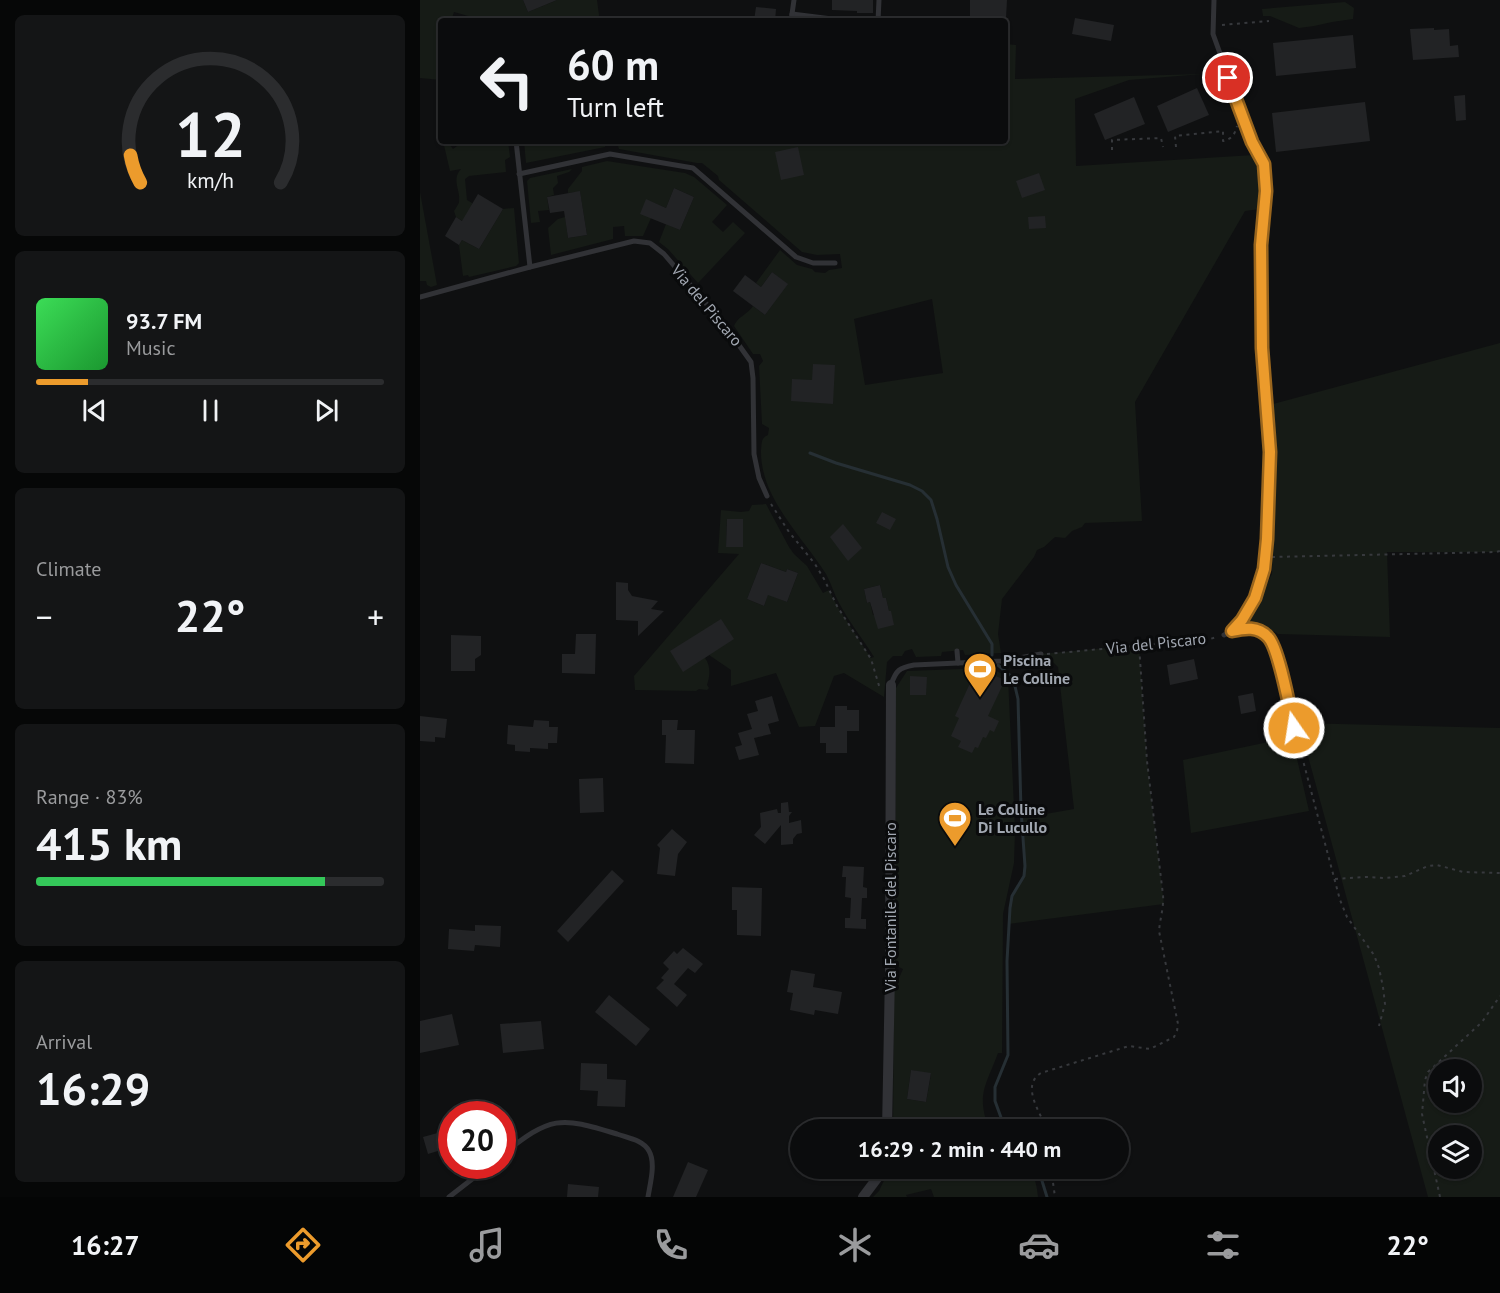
<!DOCTYPE html>
<meta charset="utf-8">
<style>
body{margin:0;font-family:"PT Sans",sans-serif;background:#141516;color:#f1f3f6;height:100vh;display:flex;flex-direction:column;font-size:22px;white-space:nowrap}
*{box-sizing:border-box;margin:0}
p{font-size:20px;color:#9a9b9d}
.icon{flex:none;width:33px;height:33px;fill:none;stroke:currentColor;stroke-width:2;stroke-linecap:round;stroke-linejoin:round}
.map{position:relative;flex:1;overflow:hidden}
.details{display:flex;flex-direction:column;gap:15px;padding:15px;background:#060707;width:420px}
.details>*{flex:none}
.hud{position:absolute;left:18px;top:18px;width:570px;height:126px;border-radius:6px;box-shadow:0 2px 4px #0004,0 0 0 2px #2b2c2e;background:#0b0c0d;color:#f1f3f6;overflow:hidden}
.controls{position:absolute;left:1008px;top:1059px;display:grid;gap:12px}
.controls a{display:grid;place-items:center;width:54px;height:54px;border-radius:50%;background:#0b0c0d;box-shadow:0 2px 4px #0004,0 0 0 2px #2b2c2e;font-size:30px}
.speed{position:absolute;left:18px;top:1101px;display:flex;gap:12px;font-size:30px;font-weight:700;text-align:center}
.speed>*{display:grid;place-content:center;width:78px;height:78px;border-radius:50%;background:#0b0c0d;box-shadow:0 2px 4px #0004,0 0 0 2px #2b2c2e;line-height:1}
.speed .limit{border:9px solid #d22;background:#fff;color:#111}
.pin{position:absolute;display:grid;place-items:center;width:51px;height:51px;color:#fff;margin:-26px;border:3px solid #fff;border-radius:50%;box-shadow:0 2px 6px #0007}
.me{position:absolute;width:66px;margin:-33px;rotate:347deg;stroke-linejoin:round;filter:drop-shadow(0 0 4px #0008)}
.turn{display:flex;align-items:center;gap:21px;height:126px;padding:0 30px;font-size:27px}
.turn .icon{width:78px;height:78px;stroke-width:2.5}
.turn b{display:block;font-size:42px;line-height:51px}
.big{font-size:45px;font-weight:700;line-height:1.1}
.details .widget{flex:1;display:flex;flex-direction:column;justify-content:center;gap:9px;min-width:0;padding:0 21px;border-radius:9px;background:#141516}
.details .dial{align-items:center;gap:0}
.dial svg{height:156px;overflow:visible;fill:none;stroke:#2b2c2e;stroke-width:7;stroke-linecap:round;text-anchor:middle}
.dial text{fill:#f1f3f6;stroke:none}
.song{display:flex;align-items:center;gap:18px}
.cover{width:72px;height:72px;border-radius:9px;background:linear-gradient(135deg,hsl(130 70% 55%),hsl(130 70% 35%))}
.played{height:6px;border-radius:3px;background:linear-gradient(90deg,#ec9b2c 15%,#2b2c2e 15%)}
.keys{display:flex;justify-content:space-around;direction:ltr}
.heat{display:flex;justify-content:space-between;align-items:center;font-size:33px;direction:ltr}
.charge{height:9px;border-radius:4px;background:linear-gradient(90deg,#34c759 83%,#2b2c2e 0)}
.trip{position:absolute;left:370px;top:1119px;width:339px;height:60px;border-radius:30px;background:#0b0c0d;box-shadow:0 2px 4px #0004,0 0 0 2px #2b2c2e;font-weight:700;line-height:60px;text-align:center}
.tabs{display:flex;height:96px;justify-content:space-around;align-items:center;background:#040505;color:#9a9b9d}
.tabs .icon{width:42px;height:42px}
.tabs .current{color:#ec9b2c}
.tabs b{font-size:27px;color:#f1f3f6}
main{display:flex;flex:1;min-height:0}
.map>svg:first-child{display:block}
.green{fill:#161b16;fill-rule:evenodd}
.lines{fill:none;stroke-linecap:round;stroke-linejoin:round}
.stream{stroke:#262f34;stroke-width:3}
.building{fill:#222325}
.path{stroke:#37393d;stroke-width:2;stroke-dasharray:3 4.5;stroke-linecap:butt}
.service{stroke:#313236;stroke-width:5}
.minor{stroke:#313236;stroke-width:10}
.route-casing{stroke:#99651d;stroke-width:15}
.route{stroke:#ec9b2c;stroke-width:10}
.labels{text-anchor:middle;stroke-width:6;stroke-linejoin:round;paint-order:stroke}
.street-label{font-size:16px;fill:#a1a7b1;stroke:#0a0b0c}
.poi-label{font-size:16px;font-weight:bold;fill:#a1a7b1;stroke:#0a0b0c;text-anchor:start}
</style>
<main>
<section class="details">
<div class="widget dial"><svg viewBox="0 0 100 80">
<path d="M14 69A42 42 0 1 1 86 69"/>
<path d="M14 69A42 42 0 0 1 9 55" stroke="#ec9b2c"/>
<text x="50" y="56" font-size="32" font-weight="700">12</text>
<text x="50" y="72" font-size="11">km/h</text>
</svg></div>
<div class="widget">
<div class="song"><i class="cover"></i><div><b>93.7 FM</b><p>Music</p></div></div>
<div class="played"></div>
<div class="keys"><svg class="icon" aria-label="previous" viewBox="0 0 24 24"><path d="M18 5L8 12l10 7zM5 5v14"/></svg><svg class="icon" aria-label="pause" viewBox="0 0 24 24"><path d="M8 5v14M16 5v14"/></svg><svg class="icon" aria-label="next" viewBox="0 0 24 24"><path d="M6 5l10 7-10 7zM19 5v14"/></svg></div>
</div>
<div class="widget"><p>Climate</p>
<div class="heat"><a>−</a><b class="big">22°</b><a>+</a></div>
</div>
<div class="widget"><p>Range · 83%</p><b class="big">415 km</b><div class="charge"></div></div>
<div class="widget"><p>Arrival</p><b class="big">16:29</b></div>
</section>
<div class="map">
<svg width="1080" height="1197" viewBox="0 0 1080 1197">
<rect width="100%" height="100%" fill="#0f1011"/>
<!-- green -->
<g class="green">
<polygon points="0,0 103,0 108,12 137,0 177,0 179,15 178,21 66,21 34,12 31,21 21,21 21,80 0,78"/>
<polygon points="925,2 934,8 933,19 912,22 894,26 879,28 850,16 843,16 842,9"/>
<path d="M585 44 596 45 595 79 783 74 709 80 655 99 656 166 834 155 841 184 840 209 825 211 715 402 722 521 665 523 662 527 652 531 645 538 635 537 624 547 617 550 614 557 582 599 578 634 581 653 545 655 543 650 522 652 521 656 496 657 492 649 485 651 482 656H473L467 662 464 697 424 673 414 676 395 726 379 727 356 673 311 686V670L289 655 285 658C291 666 290 676 287 685L289 688 287 690 279 689 276 691 215 690 214 676 319 554 298 553 301 510 321 512 329 511 332 505 346 504 369 547 374 554 387 566 403 593 409 590 417 606 451 658 454 657C443 639 429 622 419 603 414 594 411 583 406 574 382 536 340 498 341 450 342 442 341 438 348 435L349 428 342 424 339 366 343 361 340 354H333L314 326C317 317 328 314 333 306L345 315 367 284 352 272 341 287 336 283 360 250 377 265 392 269 395 272 405 273 409 270 422 268 420 254 397 255 382 252 299 180 298 176 282 163H277L199 149 198 146 186 144 185 147 106 163 104 141H585ZM512 299 523 373 445 385 434 319ZM307 519H323V547H306ZM341 563 366 572 367 569 378 573 367 602 348 594 344 606 327 599ZM460 585 463 598H466L469 611 453 615 450 602 447 603 444 589Z"/>
<path d="M23 141H27L33 149 44 141H88L90 157 85 160 86 172 49 176 45 179 47 200 52 203 51 226 36 217 34 211C35 210 39 203 39 202 41 190 31 180 41 169L30 171Z"/>
<polygon points="187,161 265,173 274,177 307,205 292,222 303,232 313,222 325,233 278,283 248,249 239,242 246,224 260,230 274,197 254,188 246,208 227,200 231,218 223,236 205,236 204,226 193,227 193,239 131,255 128,228 138,219 145,217 148,238 167,235 160,192 148,193 148,189 162,171 162,167"/>
<polygon points="152,169 149,172 137,176 138,183 133,188 134,195 127,197 129,210 118,211 120,222 111,223 107,181 110,178"/>
<polygon points="0,192 17,285 11,287 7,285 6,281 0,281"/>
<polygon points="94,208 99,263 96,266 49,277 48,275 43,276 39,245 42,240 59,249 83,209"/>
<polygon points="1080,343 1080,552 967,552 970,637 858,634 838,623 829,623 828,619 852,574 853,404"/>
<polygon points="719,645 727,761 744,904 588,924 592,896 604,876 601,812 613,811 614,816 654,809 638,667 631,660 611,665 602,658 621,654"/>
<path d="M567 666 588 677 595 830 594 863 583 914 582 1053H578C566 1086 556 1094 569 1129L473 1130 474 990 483 969 475 965 476 688 487 671 542 669ZM491 1070 511 1074 506 1102 487 1099Z"/>
<path d="M879 723 1080 728V1197H1008ZM1018 1070H1052V1102H1018ZM1018 1136H1052V1168H1018Z"/>
<polygon points="872,737 889,811 771,833 763,760"/>
<path d="M470 1168 610 1169C615 1178 617 1186 618 1197H514L511 1189 486 1195 487 1197H453L459 1191Z"/>
</g>
<g class="lines">
<!-- stream -->
<g class="stream">
<polyline points="390,453 416,463 490,485 502,491 511,500 517,519 528,567 536,585 572,644 572,655"/>
<polyline points="578,665 593,678 598,699 601,810 605,866 604,876 592,896 590,908 587,961 588,1055 575,1087 575,1101 583,1123 587,1130"/>
<polyline points="618,1168 627,1197"/>
</g>
</g>
<!-- building -->
<g class="building">
<polygon points="103,0 137,0 108,12"/>
<polygon points="412,0 453,0 453,13 437,13 437,11 412,10"/>
<polygon points="550,0 587,0 586,18 550,16"/>
<polygon points="336,7 356,9 355,21 334,21"/>
<polygon points="655,18 694,25 691,41 652,34"/>
<polygon points="1014,28 1014,30 1029,29 1030,46 1038,45 1039,57 993,60 990,29"/>
<polygon points="933,35 936,68 856,76 853,43"/>
<polygon points="777,88 789,115 748,132 737,106"/>
<polygon points="1045,95 1046,120 1036,121 1034,96"/>
<polygon points="714,97 725,124 685,140 674,114"/>
<polygon points="945,102 950,141 856,152 852,113"/>
<polygon points="378,147 384,175 361,180 355,152"/>
<polygon points="619,173 625,190 602,198 596,181"/>
<polygon points="254,188 274,197 260,230 220,214 226,199 246,208"/>
<polygon points="160,191 167,235 148,238 144,211 130,213 127,197"/>
<polygon points="58,194 83,209 59,249 42,240 39,245 25,236 36,217 42,221"/>
<polygon points="625,216 626,228 609,229 608,217"/>
<polygon points="352,272 368,284 345,315 313,291 325,275 341,287"/>
<polygon points="393,364 415,365 413,404 371,401 372,379 392,380"/>
<polygon points="462,512 476,519 470,530 456,523"/>
<polygon points="307,519 323,519 323,547 306,547"/>
<polygon points="423,524 442,548 428,561 410,537"/>
<polygon points="341,563 366,572 367,569 378,573 367,602 348,595 344,606 327,599"/>
<polygon points="196,582 208,583 208,590 212,596 238,601 231,609 244,611 218,636 218,621 196,620"/>
<polygon points="460,585 463,598 466,598 469,611 471,611 474,625 458,629 450,602 447,603 444,589"/>
<polygon points="301,619 314,639 263,672 250,651"/>
<polygon points="156,634 176,634 175,674 142,673 142,654 155,654"/>
<polygon points="31,635 61,636 61,655 55,659 55,671 31,671"/>
<polygon points="774,659 778,679 750,685 747,665"/>
<polygon points="557,668 585,680 568,716 579,721 574,732 570,730 566,738 563,737 558,748 555,747 552,753 538,747 541,741 531,736 539,718 535,716"/>
<polygon points="490,676 507,677 506,695 490,695"/>
<polygon points="833,693 836,711 821,714 818,696"/>
<polygon points="352,696 359,721 348,724 351,734 334,738 339,755 319,760 315,747 322,745 318,733 332,729 327,714 338,711 335,701"/>
<polygon points="415,706 427,706 427,710 439,710 439,731 427,731 427,753 406,753 406,743 400,743 400,727 415,727"/>
<polygon points="0,716 27,719 25,738 15,737 15,742 0,741"/>
<polygon points="114,720 129,721 129,727 138,727 137,743 128,743 128,749 110,748 110,752 95,751 95,745 87,744 88,725 113,727"/>
<polygon points="242,720 258,720 257,730 275,730 274,764 245,763 246,735 242,735"/>
<polygon points="183,778 184,812 160,813 159,779"/>
<polygon points="368,802 369,812 372,812 369,816 369,823 381,820 382,833 377,834 373,839 373,844 361,845 361,825 345,844 334,835 341,827 340,813 357,809 358,813 361,813 361,803"/>
<polygon points="252,829 267,842 258,854 255,876 237,874 240,848 237,845"/>
<polygon points="423,866 444,867 443,887 447,888 447,898 442,898 441,919 446,919 446,929 425,928 425,918 430,918 431,898 425,897 426,877 422,877"/>
<polygon points="192,870 204,881 148,942 137,931"/>
<polygon points="312,887 342,888 341,936 317,935 317,910 312,910"/>
<polygon points="55,925 81,926 80,947 55,945 54,951 28,949 29,929 55,931"/>
<polygon points="263,948 283,964 275,973 268,968 254,984 267,995 257,1007 236,988 244,980 241,978 249,969 243,963 254,951 257,954"/>
<polygon points="371,970 395,974 393,987 422,992 418,1014 395,1010 394,1015 370,1010 373,993 367,992"/>
<polygon points="189,995 230,1029 216,1046 175,1012"/>
<polygon points="32,1014 39,1045 0,1053 0,1021"/>
<polygon points="121,1021 124,1049 83,1053 80,1024"/>
<polygon points="161,1063 187,1064 187,1079 206,1080 205,1107 177,1106 178,1091 160,1090"/>
<polygon points="491,1070 511,1073 506,1102 487,1099"/>
<polygon points="32,1129 32,1154 23,1157 21,1150 8,1154 3,1137"/>
<polygon points="268,1162 288,1170 276,1197 253,1197"/>
<polygon points="148,1184 179,1187 178,1197 147,1197"/>
</g>
<g class="lines">
<!-- path -->
<g class="path">
<polyline points="802,25 849,21"/>
<path d="M756 147 755 136 803 131V141C812 139 815 134 817 126"/>
<polyline points="692,150 692,140 741,138 743,147"/>
<polyline points="351,504 369,532 395,564 404,579 417,606 451,659 460,689"/>
<polyline points="852,557 1076,552 1080,551"/>
<polyline points="627,654 790,639 797,637"/>
<polyline points="876,734 920,900 927,917 954,955 959,968 963,987 965,1004 959,1026"/>
<polyline points="593,812 613,811"/>
<polyline points="915,879 946,877 965,878 985,876 1008,866 1017,865 1043,872 1080,873"/>
<path d="M627 1130C621 1113 600 1086 621 1073L709 1046 730 1049 754 1037 757 1031 758 1024 739 931C740 919 744 907 743 895L727 761 719 645"/>
<polyline points="631,1168 635,1197"/>
<polyline points="1020,1197 1002,1114 1005,1080 1008,1072 1062,1022 1080,996"/>
</g>
<!-- service -->
<g class="service">
<polyline points="794,0 793,34 832,142 844,164 846,191 841,245 842,348 850,452 847,539 844,569 835,598 822,620 812,631 804,635"/>
<polyline points="372,14 428,21"/>
<polyline points="371,21 374,0"/>
<polyline points="458,21 459,0"/>
<polyline points="96,141 110,267"/>
<polyline points="99,174 190,154 273,168 376,257 393,263 415,263"/>
<polyline points="0,297 110,267 214,241 230,243 244,254 306,327 331,362 333,378 334,454 339,478 347,496"/>
<path d="M814 630C825 628 836 627 846 634 859 644 870 710 874 728"/>
<polyline points="537,651 538,663"/>
<polyline points="602,658 611,665"/>
<path d="M471 685C476 670 479 668 494 665L582 661 621 654"/>
<path d="M82 1155C131 1116 139 1116 197 1134 208 1138 223 1140 229 1151 236 1163 230 1184 228 1197"/>
<polyline points="29,1197 69,1166"/>
</g>
<!-- minor -->
<g class="minor">
<polyline points="467,1130 470,972 471,685"/>
<polyline points="443,1197 458,1177 461,1168"/>
</g>
</g>
<g class="lines">
<defs>
<path id="route" d="M808 78 832 142 844 164 846 191 841 245 842 348 850 452 847 539 844 569 835 598 822 620 812 631C825 628 838 626 848 637 859 648 870 710 874 728"/>
</defs>
<!-- route casing -->
<use href="#route" class="route-casing"/>
<!-- route -->
<use href="#route" class="route"/>
</g>
<!-- icons -->
<defs>
<symbol id="stadium-pin" viewBox="-11 -11 22 30"><path d="M0 17L-7.5 6A9.5 9.5 0 1 1 7.5 6Z" fill="#ec9b2c" stroke="#0a0b0c"/><path d="M0-5a6.5 5 0 1 0 0 10a6.5 5 0 1 0 0-10ZM-3.5-1.8h7v3.6h-7Z" fill="#fff"/></symbol>
</defs>
<g fill-rule="evenodd">
<use href="#stadium-pin" x="541" y="650" width="38" height="52"/>
<use href="#stadium-pin" x="516" y="799" width="38" height="52"/>
</g>
<g class="labels">
<!-- street labels -->
<g class="street-label">
<text transform="translate(287 305) rotate(50)" y="6">Via del Piscaro</text>
<text transform="translate(736 643) rotate(-6)" y="6">Via del Piscaro</text>
<text transform="translate(470 907) rotate(-90)" y="6">Via Fontanile del Piscaro</text>
</g>
<!-- poi labels -->
<g class="poi-label">
<text x="583" y="666">Piscina<tspan x="583" dy="18">Le Colline</tspan></text>
<text x="558" y="815">Le Colline<tspan x="558" dy="18">Di Lucullo</tspan></text>
</g>
</g>
</svg>
<div class="controls">
<a><svg class="icon" aria-label="sound" viewBox="0 0 24 24"><path d="M4 9h4l5-4v14l-5-4H4zM17 9q2 3 0 6"/></svg></a>
<a><svg class="icon" aria-label="layers" viewBox="0 0 24 24"><path d="M12 4l9 5-9 5-9-5zM3 14l9 5 9-5"/></svg></a>
</div>
<div class="speed"><div class="limit">20</div></div>
<div class="pin" style="left:808px;top:78px;background:#d93025"><svg class="icon" aria-label="arrive" viewBox="0 0 24 24"><path d="M6 21V4h12l-3 4 3 4H6"/></svg></div>
<svg class="me" style="left:874px;top:728px" viewBox="-20 -20 40 40"><circle r="17" fill="#ec9b2c" stroke="#fff" stroke-width="3"/><path d="M0-11L8 9 0 5-8 9z" fill="#fff"/></svg>
<div class="trip">16:29 · 2 min · 440 m</div>
<div class="hud">
<div class="turn"><svg class="icon" aria-label="left" viewBox="0 0 24 24"><path d="M17 20v-9H6M10 6l-5 5 5 5"/></svg><div><b>60 m</b>Turn left</div></div>
</div>
</div>
</main>
<nav class="tabs">
<b>16:27</b>
<svg class="icon current" aria-label="directions" viewBox="0 0 24 24"><path d="M12 3l9 9-9 9-9-9zM9 14v-3h6M13 9l2 2-2 2"/></svg>
<svg class="icon" aria-label="music" viewBox="0 0 24 24"><path d="M9 18V5l10-2v13"/><circle cx="6" cy="18" r="3"/><circle cx="16" cy="16" r="3"/></svg>
<svg class="icon" aria-label="phone" viewBox="0 0 24 24"><path d="M5 4h4l2 5-3 2q2 4 5 5l2-3 5 2v4C11 20 4 13 5 4z"/></svg>
<svg class="icon" aria-label="climate" viewBox="0 0 24 24"><path d="M12 3v18M4 7l16 10M4 17L20 7"/></svg>
<svg class="icon" aria-label="car" viewBox="0 0 24 24"><path d="M5 17H2v-5l4-1 3-4h7l3 4 3 1v5h-3M9 17h6M6 11h13"/><circle cx="7" cy="17" r="2"/><circle cx="17" cy="17" r="2"/></svg>
<svg class="icon" aria-label="filters" viewBox="0 0 24 24"><path d="M4 7h16M4 17h16"/><circle cx="9" cy="7" r="2"/><circle cx="15" cy="17" r="2"/></svg>
<b>22°</b>
</nav>
